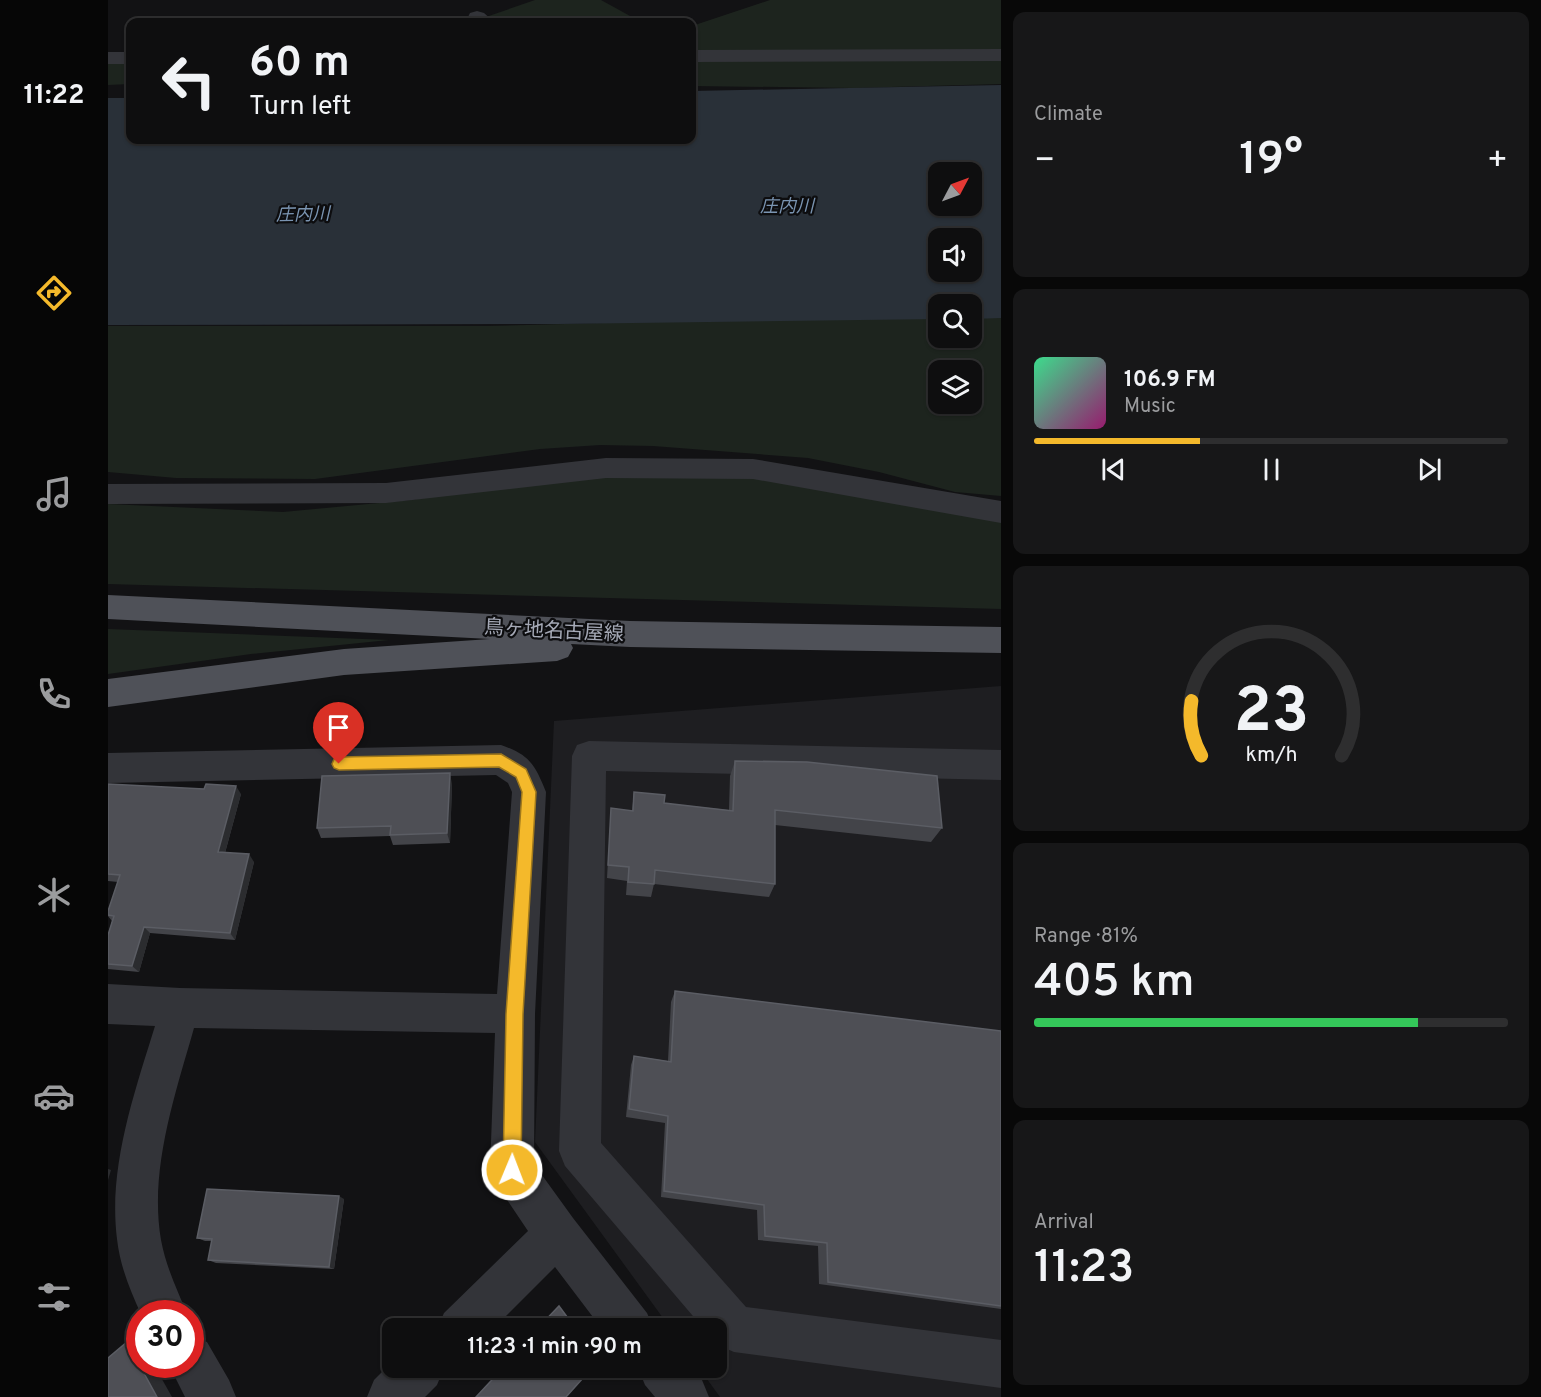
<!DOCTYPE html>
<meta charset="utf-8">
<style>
body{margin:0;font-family:Overpass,"Noto Sans JP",sans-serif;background:#171718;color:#f1f3f6;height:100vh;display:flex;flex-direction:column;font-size:22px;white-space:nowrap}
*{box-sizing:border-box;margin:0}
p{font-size:20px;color:#9b9c9e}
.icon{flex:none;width:33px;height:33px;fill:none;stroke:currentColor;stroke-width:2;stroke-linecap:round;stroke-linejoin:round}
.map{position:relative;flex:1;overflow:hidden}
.panel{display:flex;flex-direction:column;gap:12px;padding:12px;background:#080808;width:540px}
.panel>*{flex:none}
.top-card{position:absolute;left:18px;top:18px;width:570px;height:126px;border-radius:12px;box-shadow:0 2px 4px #0004,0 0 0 2px #2e2e2f;background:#0e0e0f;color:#f1f3f6;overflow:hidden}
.needle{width:39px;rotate:49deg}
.fabs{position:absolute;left:820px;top:162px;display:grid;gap:12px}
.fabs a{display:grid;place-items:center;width:54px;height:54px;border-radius:12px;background:#0e0e0f;box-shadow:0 2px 4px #0004,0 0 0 2px #2e2e2f;font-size:30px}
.speed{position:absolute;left:18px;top:1300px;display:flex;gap:12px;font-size:30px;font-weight:700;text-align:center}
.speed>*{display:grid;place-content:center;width:78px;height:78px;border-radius:50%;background:#0e0e0f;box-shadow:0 2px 4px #0004,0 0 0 2px #2e2e2f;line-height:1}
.speed .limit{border:9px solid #d22;background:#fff;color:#111}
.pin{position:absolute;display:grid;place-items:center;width:51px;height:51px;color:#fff;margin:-62px -26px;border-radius:50% 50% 50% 0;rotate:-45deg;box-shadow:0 0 6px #0007}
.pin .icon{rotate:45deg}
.me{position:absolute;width:66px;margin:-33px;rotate:1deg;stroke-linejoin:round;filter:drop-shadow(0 0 4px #0008)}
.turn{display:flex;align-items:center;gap:21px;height:126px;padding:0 24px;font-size:27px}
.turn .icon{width:78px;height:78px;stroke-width:2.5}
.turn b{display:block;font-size:42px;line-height:51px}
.big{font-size:45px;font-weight:600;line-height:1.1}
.panel .card{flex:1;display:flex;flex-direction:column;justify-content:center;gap:9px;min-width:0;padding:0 21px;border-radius:12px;background:#171718}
.panel .dial{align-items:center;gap:0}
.dial svg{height:156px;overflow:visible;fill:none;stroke:#2e2e2f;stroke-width:7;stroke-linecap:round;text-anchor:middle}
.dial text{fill:#f1f3f6;stroke:none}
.song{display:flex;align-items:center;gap:18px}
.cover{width:72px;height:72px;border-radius:9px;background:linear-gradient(135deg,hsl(150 70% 55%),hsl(320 70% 35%))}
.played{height:6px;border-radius:3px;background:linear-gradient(90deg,#f4b92b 35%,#2e2e2f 35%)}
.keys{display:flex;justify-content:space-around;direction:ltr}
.heat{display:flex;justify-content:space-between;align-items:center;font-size:33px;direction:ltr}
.charge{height:9px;border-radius:4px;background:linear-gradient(90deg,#34c759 81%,#2e2e2f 0)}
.trip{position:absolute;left:274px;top:1318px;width:345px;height:60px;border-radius:12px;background:#0e0e0f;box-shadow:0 2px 4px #0004,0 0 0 2px #2e2e2f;font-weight:600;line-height:60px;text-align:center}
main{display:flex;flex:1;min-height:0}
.tabs{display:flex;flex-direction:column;width:108px;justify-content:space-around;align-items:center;background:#060606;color:#9b9c9e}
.tabs .icon{width:42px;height:42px}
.tabs .on{color:#f4b92b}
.tabs b{font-size:27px;color:#f1f3f6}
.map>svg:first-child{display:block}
.built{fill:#1e1e21}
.green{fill:#1d241e;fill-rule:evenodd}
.water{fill:#293038;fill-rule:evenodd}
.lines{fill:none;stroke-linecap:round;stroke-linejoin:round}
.minor{fill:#333439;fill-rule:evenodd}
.major{fill:#4f5158;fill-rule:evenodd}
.wall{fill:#434449}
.shaded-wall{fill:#2b2c2f}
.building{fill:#4e4f55;stroke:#5b5d64;stroke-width:1.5}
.route{fill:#f4b92b;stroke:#9f781c;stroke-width:1.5}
.labels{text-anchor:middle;stroke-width:4.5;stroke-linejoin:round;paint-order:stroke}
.far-water-label{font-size:18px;font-style:italic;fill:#7a94b1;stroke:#0d0d0f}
.street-label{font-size:20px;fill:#a4a8b5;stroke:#0d0d0f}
</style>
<main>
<nav class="tabs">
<b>11:22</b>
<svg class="icon on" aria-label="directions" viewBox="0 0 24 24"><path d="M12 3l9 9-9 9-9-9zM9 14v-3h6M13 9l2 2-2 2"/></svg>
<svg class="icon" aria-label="music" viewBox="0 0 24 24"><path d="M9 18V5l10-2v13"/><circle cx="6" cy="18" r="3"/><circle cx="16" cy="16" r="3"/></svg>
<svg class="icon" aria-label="phone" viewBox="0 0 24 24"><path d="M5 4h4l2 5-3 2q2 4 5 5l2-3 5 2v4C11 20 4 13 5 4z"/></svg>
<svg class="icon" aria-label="climate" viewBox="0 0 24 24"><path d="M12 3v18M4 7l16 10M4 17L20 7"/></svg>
<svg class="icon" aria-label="car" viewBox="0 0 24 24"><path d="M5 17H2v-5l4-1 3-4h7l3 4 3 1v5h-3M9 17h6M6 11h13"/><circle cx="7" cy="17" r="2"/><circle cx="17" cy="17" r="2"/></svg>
<svg class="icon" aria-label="filters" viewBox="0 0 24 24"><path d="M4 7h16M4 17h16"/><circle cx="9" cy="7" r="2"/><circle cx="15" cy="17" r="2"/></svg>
</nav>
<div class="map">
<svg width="893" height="1397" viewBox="0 0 893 1397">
<rect width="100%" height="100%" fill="#121214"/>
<!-- built -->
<polygon class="built" points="893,686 893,1397 612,1397 591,1368 609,1368 609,1329 563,1329 427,1142 446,721"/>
<!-- green -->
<g class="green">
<polygon points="427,0 493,0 533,22 383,22 375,18"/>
<polygon points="662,0 893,0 893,52 828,55 584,53 584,26"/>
<polygon points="893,59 893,84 746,88 584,86 584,60"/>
<polygon points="22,61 22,84 0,85 0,62"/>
<path d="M864 313H893V496L847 492 771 472 700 458 545 446 492 445 432 449 207 479 68 478 0 472V326H379L831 314V338H864ZM831 370H864V404H831Z"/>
<polygon points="638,477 893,522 893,609 0,584 0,504 175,512 303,500 447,478"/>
<polygon points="0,629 281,640 143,654 0,674"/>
</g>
<!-- water -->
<path class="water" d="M893 85V318L864 319V304H831V319L451 324 0 325V98H22V140H584V91ZM831 172H864V206H831ZM831 238H864V272H831Z"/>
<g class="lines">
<!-- minor -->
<g class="minor">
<polygon points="369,11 376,13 386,22 365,22 360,17 362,13"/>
<polygon points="893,49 893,61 584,62 584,50"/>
<rect x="0" y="52" width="22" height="12"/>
<polygon points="498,458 645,459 893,501 893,523 645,479 498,478 278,503 0,504 0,484 278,483"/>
<polygon points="481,741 893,750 893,780 498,771 493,1143 638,1307 893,1340 893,1388 626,1352 610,1345 609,1329 596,1329 457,1166 451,1151 464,756 469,745"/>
<path d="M393 745C422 755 427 765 438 792L427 1014 426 1164 465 1218 539 1313 546 1329H494L447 1267 385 1329H329L336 1313 420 1231 389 1185 382 1170 387 1033 86 1028C67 1095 41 1170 53 1240 58 1267 69 1289 79 1314H33C22 1290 12 1266 9 1239 0 1168 26 1094 47 1026L0 1024V984L72 988 389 994 404 792 400 783 388 775 0 783V753Z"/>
<polygon points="82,1336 99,1342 121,1380 128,1397 77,1397 61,1365 82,1365"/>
<polygon points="285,1361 285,1368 336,1368 329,1385 317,1397 259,1397 266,1380"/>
<polygon points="530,1368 584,1368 594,1380 601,1397 547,1397 537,1385"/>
</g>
<!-- major -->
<polygon class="major" points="0,595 522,621 893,627 893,653 522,647 463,644 465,648 460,657 449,661 236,675 0,707 0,679 236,649 382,639 0,619"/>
</g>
<!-- wall -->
<g class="wall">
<polygon points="627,761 834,828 823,842 667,825 667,884 661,897 546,884 543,897 518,895 519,881 499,878 503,808 524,811 526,792 556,803 621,810 622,776"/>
<polygon points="0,784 133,794 117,853 146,862 127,940 42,933 31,972 0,969 0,935 4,921 0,916 0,911 10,882 0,881"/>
<polygon points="344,784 342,843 285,845 282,836 213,838 209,828"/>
<polygon points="567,991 893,1031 893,1309 711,1284 710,1246 650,1240 649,1210 553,1197 557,1123 518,1117 523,1065 526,1056 560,1061 563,1002"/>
<polygon points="236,1199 226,1269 108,1263 100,1260 104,1241 97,1241 89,1238"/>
</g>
<!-- shaded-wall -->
<g class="shaded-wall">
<polygon points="342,773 344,784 342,843 339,833"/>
<polygon points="128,786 133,794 115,860 110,852"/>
<polygon points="141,854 146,862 127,940 122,933"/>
<polygon points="36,927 42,933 31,972 24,966"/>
<polygon points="0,1169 3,1170 0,1180"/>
<polygon points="231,1196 236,1199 226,1269 221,1267"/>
<polygon points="19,1342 32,1342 32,1365 46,1365 64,1397 49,1397"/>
</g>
<!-- building -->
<g class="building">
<polygon points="627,761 699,762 829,776 834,828 667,810 667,884 547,870 546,884 520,882 521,867 500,865 503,808 525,811 526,792 557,795 556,803 625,811"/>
<polygon points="342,773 339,833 282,835 283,826 209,828 214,776"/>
<polygon points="0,784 96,789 98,784 128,786 110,852 141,854 122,933 36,927 24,966 0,964 0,935 6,916 0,915 0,911 12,875 0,874"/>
<polygon points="567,991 893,1031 893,1306 720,1282 719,1243 657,1236 656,1205 556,1191 560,1116 521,1109 526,1056 563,1062"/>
<polygon points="99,1189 231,1196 221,1267 100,1260 104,1239 89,1238"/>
<polygon points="451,1306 468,1329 429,1329"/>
<polygon points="19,1342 49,1397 0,1397 0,1358"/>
<polygon points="395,1368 484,1368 458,1397 368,1397"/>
</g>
<!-- route -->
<polygon class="route" points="393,754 418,769 428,792 415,1014 413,1170 410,1176 404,1179 398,1176 395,1170 398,1014 414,792 408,777 391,767 231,770 226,768 224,764 226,759 231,757"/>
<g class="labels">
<!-- far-water labels -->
<g class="far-water-label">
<text x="679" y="212">庄内川</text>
<text transform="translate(195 214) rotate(-1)" y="6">庄内川</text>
</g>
<!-- street labels -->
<g class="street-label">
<text transform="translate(446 630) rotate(3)" y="7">鳥ヶ地名古屋線</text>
</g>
</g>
</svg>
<div class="fabs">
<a><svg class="needle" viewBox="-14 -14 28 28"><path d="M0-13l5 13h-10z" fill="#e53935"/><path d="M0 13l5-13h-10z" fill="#9b9c9e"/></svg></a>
<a><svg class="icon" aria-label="sound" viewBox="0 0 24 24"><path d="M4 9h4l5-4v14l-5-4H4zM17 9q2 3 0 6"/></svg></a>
<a><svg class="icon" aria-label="search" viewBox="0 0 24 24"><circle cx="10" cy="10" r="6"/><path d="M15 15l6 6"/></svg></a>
<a><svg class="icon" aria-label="layers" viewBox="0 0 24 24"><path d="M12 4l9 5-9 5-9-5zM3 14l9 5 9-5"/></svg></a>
</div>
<div class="speed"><div class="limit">30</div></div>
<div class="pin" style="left:231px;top:764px;background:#d93025"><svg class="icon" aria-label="arrive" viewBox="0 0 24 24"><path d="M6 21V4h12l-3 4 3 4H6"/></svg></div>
<svg class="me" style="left:404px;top:1170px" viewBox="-20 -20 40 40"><circle r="17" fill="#f4b92b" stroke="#fff" stroke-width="3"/><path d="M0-11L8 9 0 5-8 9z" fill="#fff"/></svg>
<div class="trip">11:23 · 1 min · 90 m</div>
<div class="top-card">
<div class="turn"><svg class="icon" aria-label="left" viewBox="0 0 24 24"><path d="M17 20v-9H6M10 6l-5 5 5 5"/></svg><div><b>60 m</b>Turn left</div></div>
</div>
</div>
<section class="panel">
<div class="card"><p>Climate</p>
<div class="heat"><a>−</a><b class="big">19°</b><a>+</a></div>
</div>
<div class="card">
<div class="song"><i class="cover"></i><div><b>106.9 FM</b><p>Music</p></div></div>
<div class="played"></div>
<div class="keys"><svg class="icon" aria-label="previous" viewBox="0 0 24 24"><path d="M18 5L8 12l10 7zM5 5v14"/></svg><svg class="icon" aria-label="pause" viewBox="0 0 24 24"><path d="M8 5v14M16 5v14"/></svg><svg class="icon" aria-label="next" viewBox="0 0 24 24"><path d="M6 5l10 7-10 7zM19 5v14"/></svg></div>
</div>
<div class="card dial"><svg viewBox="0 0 100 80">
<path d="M14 69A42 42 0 1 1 86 69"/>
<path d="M14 69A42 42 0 0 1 9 41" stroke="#f4b92b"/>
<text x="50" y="56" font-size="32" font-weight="700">23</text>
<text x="50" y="72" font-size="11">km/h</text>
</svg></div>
<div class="card"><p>Range · 81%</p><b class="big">405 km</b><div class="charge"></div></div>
<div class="card"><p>Arrival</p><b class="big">11:23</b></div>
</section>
</main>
